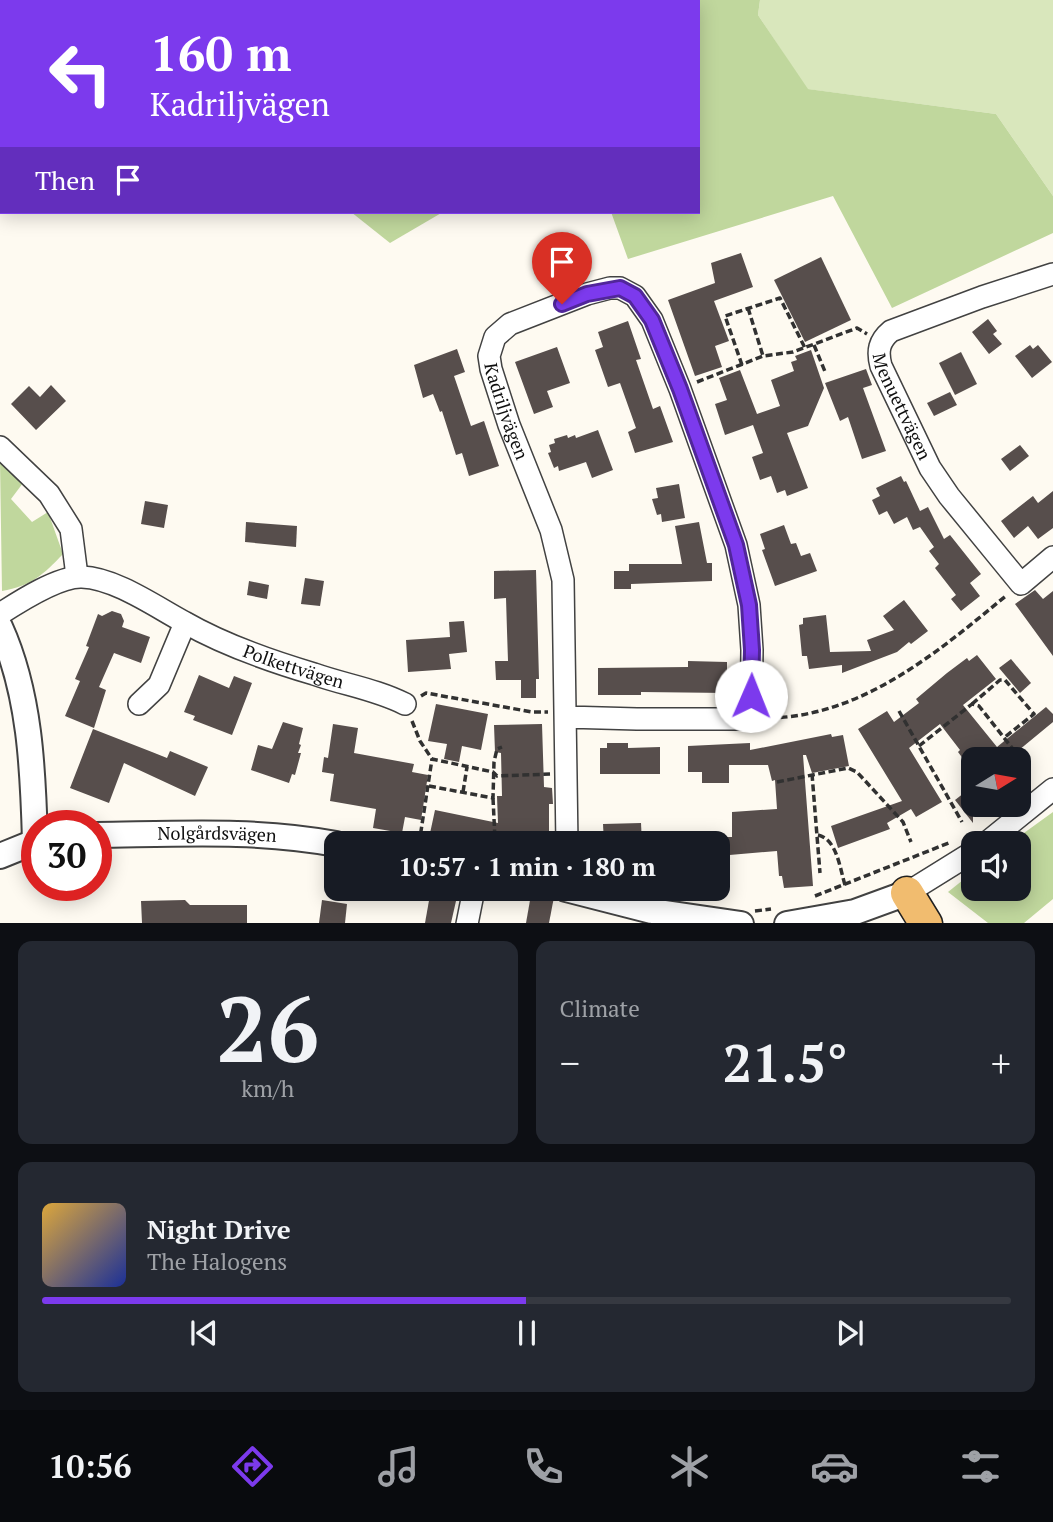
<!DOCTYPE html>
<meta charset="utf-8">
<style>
body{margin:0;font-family:"PT Serif",serif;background:#242831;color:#f1f3f6;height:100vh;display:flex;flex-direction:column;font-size:26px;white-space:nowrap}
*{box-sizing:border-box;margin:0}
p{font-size:23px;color:#9ea1a6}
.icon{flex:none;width:38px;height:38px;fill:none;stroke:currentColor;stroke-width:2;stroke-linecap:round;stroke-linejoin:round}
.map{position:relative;height:923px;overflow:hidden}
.sheet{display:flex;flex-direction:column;gap:18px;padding:18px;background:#0d0f14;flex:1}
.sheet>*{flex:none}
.top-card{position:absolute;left:0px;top:0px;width:700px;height:214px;box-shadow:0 4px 18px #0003;background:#7c3aed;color:#fff;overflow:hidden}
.needle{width:46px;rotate:79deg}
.controls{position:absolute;left:961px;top:747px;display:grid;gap:14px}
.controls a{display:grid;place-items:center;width:70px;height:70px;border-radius:14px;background:#171b24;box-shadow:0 4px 18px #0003;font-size:35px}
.speed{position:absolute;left:21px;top:810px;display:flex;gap:14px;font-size:35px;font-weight:700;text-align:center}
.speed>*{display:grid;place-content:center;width:91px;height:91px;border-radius:50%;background:#171b24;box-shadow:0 4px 18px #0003;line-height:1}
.speed .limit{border:10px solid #d22;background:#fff;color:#111}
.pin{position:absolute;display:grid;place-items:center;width:60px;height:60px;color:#fff;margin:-72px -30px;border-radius:50% 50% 50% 0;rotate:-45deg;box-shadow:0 0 7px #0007}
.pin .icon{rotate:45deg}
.me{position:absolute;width:77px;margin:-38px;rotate:1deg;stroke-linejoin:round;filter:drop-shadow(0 0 5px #0008)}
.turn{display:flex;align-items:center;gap:24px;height:147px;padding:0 35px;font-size:32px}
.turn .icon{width:91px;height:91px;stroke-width:2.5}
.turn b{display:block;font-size:49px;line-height:60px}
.then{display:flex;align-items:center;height:66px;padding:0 35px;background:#0003;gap:14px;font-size:26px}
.big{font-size:52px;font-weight:800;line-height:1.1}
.sheet .card{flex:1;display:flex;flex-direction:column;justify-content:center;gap:10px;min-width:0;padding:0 24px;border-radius:14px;background:#242831}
.sheet .dial{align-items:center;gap:0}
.dial b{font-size:91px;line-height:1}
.song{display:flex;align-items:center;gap:21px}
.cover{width:84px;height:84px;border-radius:10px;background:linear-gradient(135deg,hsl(40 70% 55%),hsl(230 70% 35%))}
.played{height:7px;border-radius:4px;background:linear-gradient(90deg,#7c3aed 50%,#363941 50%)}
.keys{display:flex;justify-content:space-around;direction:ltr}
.heat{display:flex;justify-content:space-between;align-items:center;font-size:38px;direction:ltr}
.sheet .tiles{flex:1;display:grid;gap:18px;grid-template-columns:1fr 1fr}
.card:last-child{grid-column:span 2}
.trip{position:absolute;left:324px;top:831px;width:406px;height:70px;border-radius:14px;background:#171b24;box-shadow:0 4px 18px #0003;font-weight:800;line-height:70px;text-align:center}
.tabs{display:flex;height:112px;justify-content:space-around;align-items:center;background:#090b0e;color:#9ea1a6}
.tabs .icon{width:49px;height:49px}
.tabs .current{color:#7c3aed}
.tabs b{font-size:32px;color:#f1f3f6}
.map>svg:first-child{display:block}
.green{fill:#d9e7bc}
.forest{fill:#c0d79d}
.building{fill:#574e4c}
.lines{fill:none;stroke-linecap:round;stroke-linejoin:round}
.minor-casing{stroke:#424242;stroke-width:24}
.tertiary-casing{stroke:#424242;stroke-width:28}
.primary-casing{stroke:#202020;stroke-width:35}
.path{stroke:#313131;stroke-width:3.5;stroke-dasharray:7 3.5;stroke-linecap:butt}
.minor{stroke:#fff;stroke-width:21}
.tertiary{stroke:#fff;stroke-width:24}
.primary{stroke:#f1bc6f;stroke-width:32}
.route-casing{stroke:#51269a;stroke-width:18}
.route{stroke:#7c3aed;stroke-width:12}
.labels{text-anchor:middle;stroke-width:7;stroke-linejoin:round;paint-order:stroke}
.street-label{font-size:18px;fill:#0f0f0f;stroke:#fff}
</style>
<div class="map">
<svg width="1053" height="924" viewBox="0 0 1053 924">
<rect width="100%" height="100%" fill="#fefaf1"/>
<!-- green -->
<g class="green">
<polygon points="221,0 579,0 579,2"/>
<polygon points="760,0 1053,0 1053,196 996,114 807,89 758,15"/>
</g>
<!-- forest -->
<g class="forest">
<polygon points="579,0 760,0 758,15 808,89 996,114 1053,196 1053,233 892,308 833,196 628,259 611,212 698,212 698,2 579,2"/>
<polygon points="351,212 443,212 390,243"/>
<path d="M0 461 23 483 11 499 32 522 48 512 63 554C43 575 31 586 2 591Z"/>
<polygon points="1053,812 1053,899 1024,923 988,923 948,892 973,872 973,889 1018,889 1018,844 1010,843"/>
</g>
<!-- building -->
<g class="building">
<polygon points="741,253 753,287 714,301 729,341 715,346 722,367 695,376 668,300 715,283 711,263"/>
<polygon points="821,257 851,320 805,342 774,280"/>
<polygon points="988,319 997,331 993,334 1002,344 989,354 972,332"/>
<polygon points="628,321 641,359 636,360 653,409 660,406 673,442 635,453 628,432 636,428 620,383 608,387 595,350 603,347 598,332"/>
<polygon points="1030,345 1033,349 1038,345 1052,362 1032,378 1015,356"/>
<polygon points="557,347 570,383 547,391 553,407 534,414 515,362"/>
<polygon points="457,349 465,372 454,376 471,426 484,421 499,466 469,476 462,453 456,455 442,411 440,412 433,394 423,398 414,365"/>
<polygon points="811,350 824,388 808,426 787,433 808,488 787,496 785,490 777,493 771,476 760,480 752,457 763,453 753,425 725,435 715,404 727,400 719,378 740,370 757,414 780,406 771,380 794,371 791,362 797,360 795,356"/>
<polygon points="961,352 977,384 955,395 939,363"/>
<polygon points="866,369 872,385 863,388 886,451 862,459 848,417 840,421 825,383"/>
<polygon points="51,385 66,401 36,430 11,404 29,386 40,397"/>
<polygon points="950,392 957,405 934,416 927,403"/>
<polygon points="598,430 613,470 592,478 586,462 559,471 558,466 554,468 548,453 551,452 549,445 555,443 554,439 567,435 568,438 575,435 576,438"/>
<polygon points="1020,445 1029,456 1010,471 1001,459"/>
<polygon points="901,476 904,482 906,481 920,511 928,507 944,539 950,535 981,574 970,583 980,596 961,611 951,599 956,595 935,568 939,564 929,551 934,547 920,527 913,530 907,517 894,524 887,511 879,515 872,500 880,496 876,488"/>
<polygon points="679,484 685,518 662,522 661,514 657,515 652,499 658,498 656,488"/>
<polygon points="1053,491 1053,528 1038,539 1028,526 1014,538 1001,521 1033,496 1038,503"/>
<polygon points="145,501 168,505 164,528 141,524"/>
<polygon points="246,522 297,526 296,547 245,542"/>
<polygon points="699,522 707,563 712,563 712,581 631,584 631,589 614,589 614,571 629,571 629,564 682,564 675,526"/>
<polygon points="784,525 791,544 796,543 801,556 810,553 817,571 775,586 762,550 765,549 760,534"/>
<polygon points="536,570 539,679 536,679 536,698 521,698 521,680 496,680 495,661 508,661 507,631 506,598 494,599 494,571"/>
<polygon points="305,578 324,581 320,606 301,604"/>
<polygon points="249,581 269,585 267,599 247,595"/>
<polygon points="1035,590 1043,599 1053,591 1053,656 1015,604"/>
<polygon points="904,600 928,631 911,644 909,642 897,652 842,673 842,665 809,669 807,656 802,656 799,625 803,624 803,618 826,615 830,652 871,651 867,640 894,630 883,616"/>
<polygon points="112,611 121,614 124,621 122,627 150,637 141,663 114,653 99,687 106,690 94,728 65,716 80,681 75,679 89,647 86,646 98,614 102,616"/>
<polygon points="464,621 467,652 449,654 451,669 408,672 406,640 450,637 449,622"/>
<polygon points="977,655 996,679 963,705 997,747 1046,707 1053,714 1053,722 1007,760 964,760 958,752 960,750 940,724 909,748 942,802 916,817 911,809 887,823 890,829 838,848 831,826 902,801 858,729 887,711 894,722 919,703 916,699 947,673 967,658 969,661"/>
<polygon points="1011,659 1031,683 1020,693 999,668"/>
<polygon points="688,661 727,662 727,693 641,692 641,695 598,695 598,668 688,667"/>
<polygon points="199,675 229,688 234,676 252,683 232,735 193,720 195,716 184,712"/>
<polygon points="436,704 488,714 481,750 462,746 459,762 444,759 447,744 428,741"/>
<polygon points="283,722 303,728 299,744 301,745 298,753 301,753 295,775 292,774 289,783 251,770 258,745 272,749"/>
<polygon points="333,724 358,728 354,753 414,764 412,772 428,775 421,820 405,817 402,833 373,828 376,809 330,801 334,774 322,772 324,757 328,758"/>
<polygon points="542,724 544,787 552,788 553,804 549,804 549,844 456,844 429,838 435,810 498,823 497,796 502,796 501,753 495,752 494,725"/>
<polygon points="93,729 152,752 167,758 170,751 208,767 195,796 124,763 109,803 70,788"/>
<polygon points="831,734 832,737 843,735 849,766 812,773 806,755 803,755 813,886 784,888 782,876 779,876 777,851 718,856 718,837 732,837 732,812 777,809 775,780 772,781 768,765 729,765 729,783 702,783 702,772 688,772 688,746 750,743 750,750"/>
<polygon points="607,743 628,743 628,748 660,747 660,774 600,774 600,748 607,748"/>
<polygon points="973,786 973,823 955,800"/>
<polygon points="641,823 642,844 604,844 603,824"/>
<polygon points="532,889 552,893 554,897 549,923 526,923"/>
<polygon points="430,895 456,901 451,923 425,923"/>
<polygon points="185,900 190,905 247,905 247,923 142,923 141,901"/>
<polygon points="322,900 347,904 345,923 319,923"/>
</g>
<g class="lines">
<defs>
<g id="minor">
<path id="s1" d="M1053 274 982 297 891 331C879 341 877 351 881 366L930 468 949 496 1021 584 1053 557"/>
<polyline points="0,447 49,494 71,529 77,576"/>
<path id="s2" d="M0 614C20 601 59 576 82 577 115 578 156 607 184 622 224 645 270 661 314 674 345 685 375 689 405 704"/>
<polyline points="139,704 159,685 185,623"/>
<path id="s3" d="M566 717 637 719H751L752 650 749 605 736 545 680 389 652 320 635 296 620 288H610L587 294 510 324 495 337 489 356 491 369 509 425 551 530 563 580 567 844"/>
<polyline points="985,844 1053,789"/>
<polyline points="907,893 973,852"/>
<polyline points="467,924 474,889"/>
</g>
<g id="tertiary">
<path d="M0 627C30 693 33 769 35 841"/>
<path id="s4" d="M96 835C177 834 257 829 336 844"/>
<polyline points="0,856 37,841"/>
<polyline points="566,889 652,911 741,924"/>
<polyline points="787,924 855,912 907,893"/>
</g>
<polyline id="primary" points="907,893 926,924"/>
</defs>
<!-- minor casing -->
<use href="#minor" class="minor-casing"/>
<!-- tertiary casing -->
<use href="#tertiary" class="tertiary-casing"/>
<!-- primary casing -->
<use href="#primary" class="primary-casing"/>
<!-- path -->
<g class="path">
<polyline points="748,308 763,356"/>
<polyline points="814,345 826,374"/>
<polyline points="742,365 725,316 780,298 805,348"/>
<polyline points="697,382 763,356 793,352 857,328 867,334"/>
<polyline points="421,696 426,693 532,712 548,712"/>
<polyline points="972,704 1000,680 1005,680 1034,714 1005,737"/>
<polyline points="899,711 962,822"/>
<path d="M770 718C863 716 939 651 1007 595"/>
<polyline points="412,721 420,741 432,759 493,772 497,776 550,774"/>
<polyline points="919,746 972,704 979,706 1027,767"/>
<polyline points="812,774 820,873"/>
<polyline points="777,782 848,768 857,772 903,822 911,842"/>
<polyline points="429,786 493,798 494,762 497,749 502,747"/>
<polyline points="463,792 467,767"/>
<polyline points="493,798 495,839"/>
<polyline points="53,820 80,822"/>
<path d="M818 835C837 839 840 869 845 885"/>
<polyline points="356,838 388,844"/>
<polyline points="419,844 432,759"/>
<polyline points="815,896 951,842"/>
<polyline points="755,911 771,909"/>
</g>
<!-- minor -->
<use href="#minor" class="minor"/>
<!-- tertiary -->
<use href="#tertiary" class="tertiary"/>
<!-- primary -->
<use href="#primary" class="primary"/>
</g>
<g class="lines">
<defs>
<polyline id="route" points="562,304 587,294 620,288 635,296 652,320 680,389 736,545 749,605 752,650 751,696"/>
</defs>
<!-- route casing -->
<use href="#route" class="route-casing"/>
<!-- route -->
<use href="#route" class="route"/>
</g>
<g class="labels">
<!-- street labels -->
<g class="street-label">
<text dy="6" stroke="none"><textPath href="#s1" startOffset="256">Menuettvägen</textPath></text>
<text dy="6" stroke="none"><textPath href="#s3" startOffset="861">Kadriljvägen</textPath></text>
<text dy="6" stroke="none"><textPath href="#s2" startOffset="322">Polkettvägen</textPath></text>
<text dy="6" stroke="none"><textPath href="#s4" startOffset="121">Nolgårdsvägen</textPath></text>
</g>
</g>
</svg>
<div class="controls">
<a><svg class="needle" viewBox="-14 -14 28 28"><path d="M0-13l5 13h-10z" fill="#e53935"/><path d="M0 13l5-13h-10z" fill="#9ea1a6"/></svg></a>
<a><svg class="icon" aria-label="sound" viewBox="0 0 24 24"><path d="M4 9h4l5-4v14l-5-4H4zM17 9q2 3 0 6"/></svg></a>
</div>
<div class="speed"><div class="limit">30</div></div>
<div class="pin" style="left:562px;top:304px;background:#d93025"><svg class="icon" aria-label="arrive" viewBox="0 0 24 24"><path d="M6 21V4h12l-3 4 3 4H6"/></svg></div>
<svg class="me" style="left:751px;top:696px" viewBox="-20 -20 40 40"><circle r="19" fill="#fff"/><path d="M0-13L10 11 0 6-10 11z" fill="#7c3aed"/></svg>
<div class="trip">10:57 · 1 min · 180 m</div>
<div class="top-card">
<div class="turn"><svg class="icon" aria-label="left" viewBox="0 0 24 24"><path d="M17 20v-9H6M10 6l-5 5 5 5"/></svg><div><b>160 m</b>Kadriljvägen</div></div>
<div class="then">Then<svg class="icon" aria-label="arrive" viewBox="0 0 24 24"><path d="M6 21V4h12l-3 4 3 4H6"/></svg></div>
</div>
</div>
<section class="sheet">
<div class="tiles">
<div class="card dial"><b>26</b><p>km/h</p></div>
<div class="card"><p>Climate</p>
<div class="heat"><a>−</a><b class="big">21.5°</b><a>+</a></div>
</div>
<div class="card">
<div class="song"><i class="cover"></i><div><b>Night Drive</b><p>The Halogens</p></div></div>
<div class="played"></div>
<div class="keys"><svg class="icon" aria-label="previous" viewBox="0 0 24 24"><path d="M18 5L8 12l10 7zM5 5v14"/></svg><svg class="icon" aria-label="pause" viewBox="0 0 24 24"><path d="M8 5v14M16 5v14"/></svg><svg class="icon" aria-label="next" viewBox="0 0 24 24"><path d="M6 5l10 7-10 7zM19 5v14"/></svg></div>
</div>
</div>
</section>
<nav class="tabs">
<b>10:56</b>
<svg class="icon current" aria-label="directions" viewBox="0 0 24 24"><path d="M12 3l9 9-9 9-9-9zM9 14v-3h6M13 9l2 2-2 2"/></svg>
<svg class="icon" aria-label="music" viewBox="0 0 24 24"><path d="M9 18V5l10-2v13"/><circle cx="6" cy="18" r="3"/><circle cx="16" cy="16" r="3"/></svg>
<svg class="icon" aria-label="phone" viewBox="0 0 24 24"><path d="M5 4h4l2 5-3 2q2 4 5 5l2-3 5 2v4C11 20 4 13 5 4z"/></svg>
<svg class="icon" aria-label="climate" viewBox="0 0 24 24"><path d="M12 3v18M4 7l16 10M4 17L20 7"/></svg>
<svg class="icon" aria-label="car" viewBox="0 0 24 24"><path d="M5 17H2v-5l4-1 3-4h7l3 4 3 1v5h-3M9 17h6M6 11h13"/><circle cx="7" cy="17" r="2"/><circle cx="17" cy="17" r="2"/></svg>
<svg class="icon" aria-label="filters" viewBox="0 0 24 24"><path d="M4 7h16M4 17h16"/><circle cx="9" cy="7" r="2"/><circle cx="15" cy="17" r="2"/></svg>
</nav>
